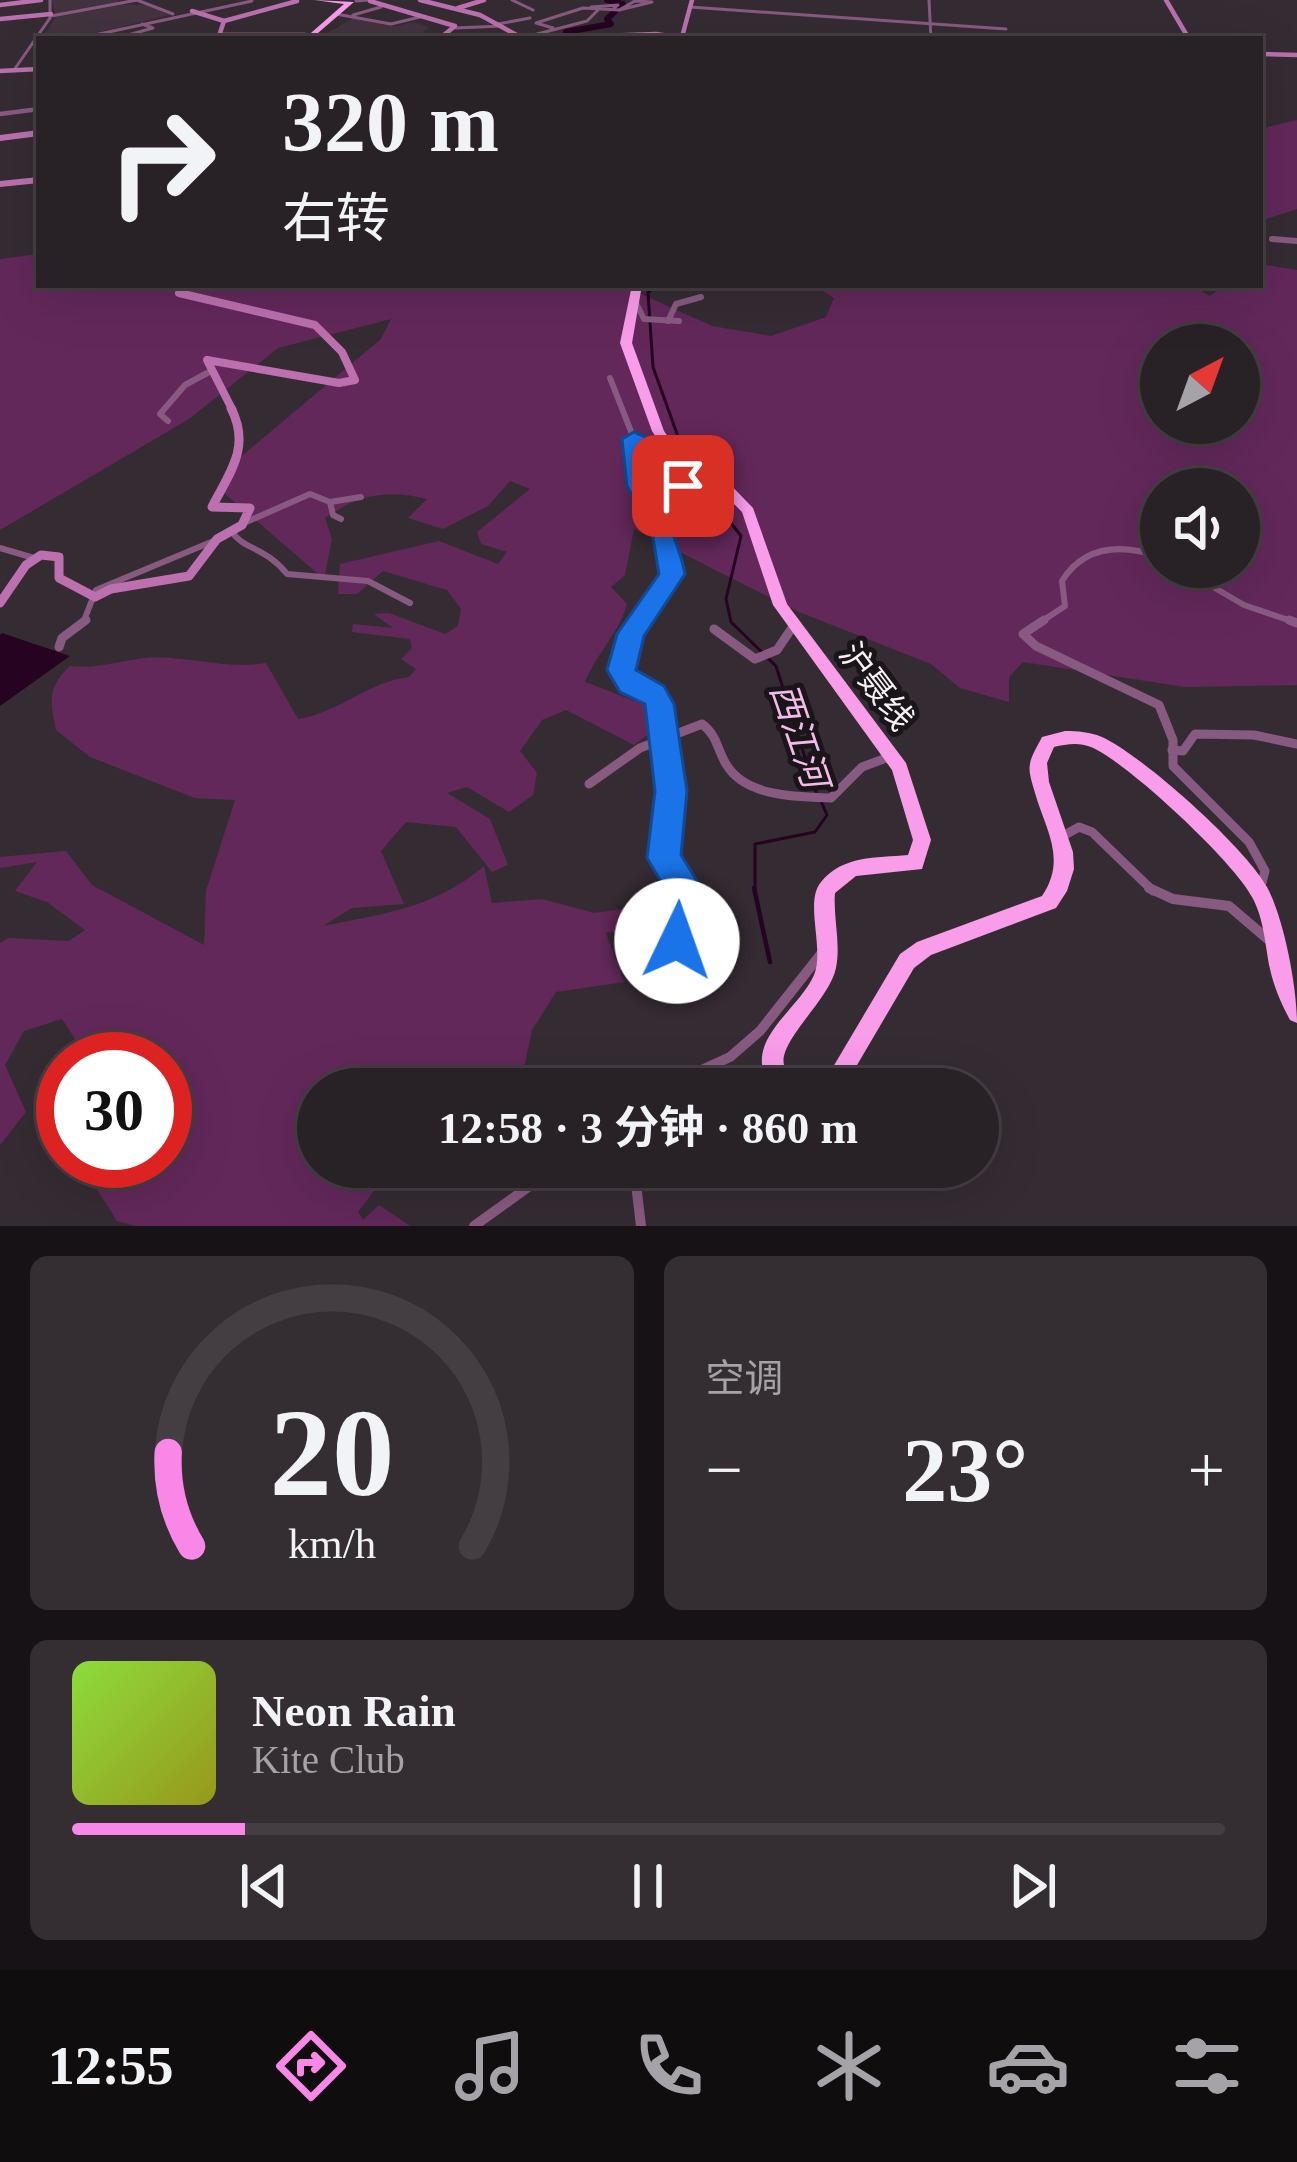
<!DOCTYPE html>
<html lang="zh">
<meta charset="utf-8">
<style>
body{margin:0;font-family:"Times New Roman","Noto Sans SC",serif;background:#342e32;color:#f1f3f6;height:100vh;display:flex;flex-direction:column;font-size:45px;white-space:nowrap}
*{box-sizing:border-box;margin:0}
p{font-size:39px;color:#a5a3a7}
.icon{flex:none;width:66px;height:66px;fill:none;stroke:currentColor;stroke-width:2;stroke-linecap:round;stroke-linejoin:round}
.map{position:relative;height:1226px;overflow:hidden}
.panel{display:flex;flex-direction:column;gap:30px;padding:30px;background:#161215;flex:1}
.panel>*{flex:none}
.top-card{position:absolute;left:36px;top:36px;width:1227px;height:252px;border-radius:0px;box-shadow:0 12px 48px #0002,0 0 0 3px #443e43;background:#282126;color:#f1f3f6;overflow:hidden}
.needle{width:78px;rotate:41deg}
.buttons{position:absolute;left:1140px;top:324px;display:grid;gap:24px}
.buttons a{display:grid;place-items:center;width:120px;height:120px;border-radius:50%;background:#282126;box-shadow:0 12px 48px #0002,0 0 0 3px #443e43;font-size:60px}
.speed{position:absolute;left:36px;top:1032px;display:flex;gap:24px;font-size:60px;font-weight:700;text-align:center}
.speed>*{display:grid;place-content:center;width:156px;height:156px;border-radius:50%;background:#282126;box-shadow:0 12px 48px #0002,0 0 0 3px #443e43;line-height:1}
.speed .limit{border:18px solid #d22;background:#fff;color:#111}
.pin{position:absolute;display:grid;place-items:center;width:102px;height:102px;color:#fff;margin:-51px;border-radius:24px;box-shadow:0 6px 18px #0006}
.me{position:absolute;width:132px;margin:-66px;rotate:3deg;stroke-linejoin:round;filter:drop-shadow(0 0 9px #0008)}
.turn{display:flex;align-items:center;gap:42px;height:252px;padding:0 48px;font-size:54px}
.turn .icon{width:156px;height:156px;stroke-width:2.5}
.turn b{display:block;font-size:84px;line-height:102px}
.big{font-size:90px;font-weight:700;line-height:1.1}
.panel .card{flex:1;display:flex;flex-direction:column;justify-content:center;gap:18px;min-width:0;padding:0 42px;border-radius:18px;background:#342e32}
.panel .dial{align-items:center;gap:0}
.dial svg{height:312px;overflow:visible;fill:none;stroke:#443e43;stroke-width:7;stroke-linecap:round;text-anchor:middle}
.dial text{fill:#f1f3f6;stroke:none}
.song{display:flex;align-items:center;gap:36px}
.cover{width:144px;height:144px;border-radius:18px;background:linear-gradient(135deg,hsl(90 70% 55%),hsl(60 70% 35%))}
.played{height:12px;border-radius:6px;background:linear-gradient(90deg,#f987e8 15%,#443e43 15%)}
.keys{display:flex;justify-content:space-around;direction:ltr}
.heat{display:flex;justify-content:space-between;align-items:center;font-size:66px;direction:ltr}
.panel .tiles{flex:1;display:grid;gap:30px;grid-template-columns:1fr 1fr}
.card:last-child{grid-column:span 2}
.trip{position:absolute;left:297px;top:1068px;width:702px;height:120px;border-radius:60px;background:#282126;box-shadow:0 12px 48px #0002,0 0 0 3px #443e43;font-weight:700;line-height:120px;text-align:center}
.menu{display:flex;height:192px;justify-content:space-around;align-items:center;background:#100d0f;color:#a5a3a7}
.menu .icon{width:84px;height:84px}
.menu .selected{color:#f987e8}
.menu b{font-size:54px;color:#f1f3f6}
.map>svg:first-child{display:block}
.built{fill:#42333f}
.green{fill:#62285a;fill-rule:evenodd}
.water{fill:#250321}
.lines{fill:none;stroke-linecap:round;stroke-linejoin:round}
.stream-far1{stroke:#250321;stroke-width:3}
.stream{stroke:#250321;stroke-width:4.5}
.river{stroke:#250321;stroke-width:6}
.street-far4{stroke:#895a81;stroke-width:3}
.street-far3{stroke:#895a81;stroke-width:4.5}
.street-far2{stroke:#895a81;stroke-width:6}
.street-far1{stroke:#895a81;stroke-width:9}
.street{stroke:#895a81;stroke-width:10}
.secondary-far3{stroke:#bc70af;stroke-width:4.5}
.secondary-far2{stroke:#bc70af;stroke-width:6}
.secondary-far1{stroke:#bc70af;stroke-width:8}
.secondary{stroke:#bc70af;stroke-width:9}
.highway{fill:#f99cea;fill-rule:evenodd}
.route{fill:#1a73e8;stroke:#114b97;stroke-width:3}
.labels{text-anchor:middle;stroke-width:10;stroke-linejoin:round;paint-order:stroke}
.street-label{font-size:33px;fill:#f7f1f5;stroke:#1a1519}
.water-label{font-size:36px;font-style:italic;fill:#f5baea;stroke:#1a1519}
</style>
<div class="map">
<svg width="1297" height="1226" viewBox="0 0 1297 1226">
<rect width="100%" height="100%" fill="#352c33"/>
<!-- built -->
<g class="built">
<polygon points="52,0 119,0 115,4 147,5 170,15 70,39 42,39 56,17"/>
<polygon points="355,17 395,26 414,22 429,27 418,37 317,39"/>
</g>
<!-- green -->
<g class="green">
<polygon points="1297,120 1297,209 1260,221 1260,167 1265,157 1260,129"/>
<path d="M39 254V285H621L712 326 771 336 826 317 834 298 813 285H1190L1210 296 1225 285H1260V264L1297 270V685L1185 687 1023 662 1009 677V702L960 688 931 664 799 612 634 529 625 575 611 587 627 604C620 632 596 654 585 682L645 705 653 731 634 745 566 710 542 720 520 751 537 773 533 795 509 812 467 787 447 793 490 819 508 865 492 872 456 827 406 822 381 851 404 904 352 908 323 926C383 914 435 908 484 866L492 903 542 899 594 913 623 909 636 892 651 896 639 928 606 933 624 982 556 992 532 1030 522 1078 497 1089H318V1167H392L358 1212 363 1220 379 1205 410 1226H135L117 1221 93 1183 92 1161H165V1059H88L62 1019 24 1031 5 1065 26 1112 0 1145V943L8 938 69 941 85 930 47 902 15 891 37 862 0 868V857L66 851 92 885 204 945 206 891 235 800 195 798 90 757 56 730C50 700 47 688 70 666 98 669 118 661 145 658 187 655 225 670 266 663L298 719C339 713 367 682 409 677L416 669 401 659 412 648 410 639 352 632 353 624 393 628 374 614 389 613 445 634 458 626 461 609 447 590 383 571 357 594H338L340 564 439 541 498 564 507 552 481 544 477 532 530 489 510 481 488 506 443 529 408 518 427 499C388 489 357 495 325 518L332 539 324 579 217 487 243 455 381 339 391 319 278 348 189 419 0 530V259ZM1161 345H1239V423H1161ZM1161 489H1239V567H1161Z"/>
</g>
<!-- water -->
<polygon class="water" points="2,633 70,656 0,706 0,635"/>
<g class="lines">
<!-- stream-far1 -->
<g class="stream-far1">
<polyline points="655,285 648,293 653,367 685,456"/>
<polyline points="687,466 741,536 726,599 731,622 776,666 816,792"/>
<polyline points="755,891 755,844 815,832 827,815 821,801"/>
</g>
<!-- stream -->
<polyline class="stream" points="754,888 770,962"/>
<!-- river -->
<polyline class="river" points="566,32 611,24 607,19 623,4 607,0"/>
<!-- street-far4 -->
<g class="street-far4">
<polyline points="137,0 173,14"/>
<polyline points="512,0 533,10"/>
<polyline points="929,0 931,39"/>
<polyline points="356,1 369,0"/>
<polygon points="635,1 652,2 619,10"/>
<polyline points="591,7 618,5 614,8"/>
<polyline points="690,7 1006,29"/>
<polyline points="336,14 391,24 420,17"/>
<polyline points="353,15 381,7"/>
<polyline points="51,16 137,0"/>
<polyline points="498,24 530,18"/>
<polyline points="455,28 502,26"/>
<polyline points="553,28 536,23 583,8 619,10"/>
<polyline points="220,34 305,34"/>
<polyline points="522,38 587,21 598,10"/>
<polyline points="76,39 252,1"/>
<polyline points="114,39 153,28 142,24"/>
<polyline points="14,70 50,18 50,0"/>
</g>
<!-- street-far3 -->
<g class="street-far3">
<polyline points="0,114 39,109"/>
<polyline points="1272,239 1297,241"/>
</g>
<!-- street-far2 -->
<g class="street-far2">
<polyline points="1272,239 1297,241"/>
<polyline points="635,301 644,319 679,321"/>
<polyline points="668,321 676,304 701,297"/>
<polyline points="610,378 634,439"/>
<polyline points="168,421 160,414 185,385 209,372"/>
<polyline points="330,502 361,497"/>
<polyline points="244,523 310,494 330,502 333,515 341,519"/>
<path d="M232 532C243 549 267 548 287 574L368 581 410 603"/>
<polyline points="0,548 34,558"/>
<polyline points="1179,567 1244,605 1297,623"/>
<polyline points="83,623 96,590 216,540"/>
<path d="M638 623 672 574 665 533 639 486 634 439C673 458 669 481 706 494"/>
<path d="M1039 623 1065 606 1062 581C1085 544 1123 544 1161 557"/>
</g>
<!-- street-far1 -->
<g class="street-far1">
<polyline points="640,620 622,671 659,704 671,792 664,858 679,891"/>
<polyline points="1044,620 1023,634 1036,646 1159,705 1173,740 1173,766 1249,842 1265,871 1261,886"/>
<polyline points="1289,620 1297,623"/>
<polyline points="714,629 755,659 777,650 794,625"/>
<polyline points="59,647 62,638 86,620"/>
<polyline points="1172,750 1183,751 1195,734 1254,735 1297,744"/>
<path d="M589 784 640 748 702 724C717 735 717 749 726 764 745 797 797 797 831 798L862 767 889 757"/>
<polyline points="1063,836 1079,827 1092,832 1153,891"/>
</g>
<!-- street -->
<g class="street">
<polyline points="1149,888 1173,899 1229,906 1271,942"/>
<polyline points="670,954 682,917 678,888"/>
<polyline points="660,1089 730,1057 760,1031 821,954"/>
<polyline points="634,1167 641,1226"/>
<polyline points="474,1226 531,1185 633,1176"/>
</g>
<!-- secondary-far3 -->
<g class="secondary-far3">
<polyline points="420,0 480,15 522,38"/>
<polyline points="1166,0 1189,39"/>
<polyline points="370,1 455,26 439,39"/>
<polyline points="0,5 41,0"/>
<polyline points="458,8 484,0"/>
<polyline points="192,11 224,21"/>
<polyline points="0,19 51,14"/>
<polyline points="682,37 692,0"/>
<polyline points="218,39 224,21 297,1"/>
<polyline points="516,39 656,34 689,39"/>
<polyline points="1260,54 1297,55"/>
<polyline points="0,71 39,69"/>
</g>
<!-- secondary-far2 -->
<g class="secondary-far2">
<polyline points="0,138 39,133"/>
<polyline points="0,184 39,180"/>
</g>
<!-- secondary-far1 -->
<polyline class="secondary-far1" points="182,285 179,293 315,325 342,352 355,380 339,383 207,360 233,411"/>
<!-- secondary -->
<path class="secondary" d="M0 603 26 565 41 555 59 557V578L95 597 111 589 189 576 217 539 242 525 250 508 212 507C230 472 251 447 231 408"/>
<!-- highway -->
<g class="highway">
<polygon points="314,0 354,2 311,39 304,39 344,4"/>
<path d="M632 285H642L632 343 664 431 676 448 721 475 753 508 787 604 906 763 931 840 922 869 856 876 835 893C833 918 841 943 836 968 830 999 778 1041 784 1065 786 1073 794 1081 798 1089H773C737 1043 798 1012 814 975 825 949 804 902 821 882 843 855 876 858 908 855L913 840 892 770 773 605 742 512 711 481 667 454 652 431 620 343Z"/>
<path d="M1065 731C1078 731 1090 732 1102 737 1142 755 1246 848 1267 887 1284 919 1297 987 1297 1023L1290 1020C1281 1003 1274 987 1270 969 1265 945 1264 918 1252 897 1234 862 1127 762 1091 747 1079 742 1066 744 1054 747L1047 763 1049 782 1073 852 1074 869 1067 891 1056 908 931 955 914 968 843 1089H820L900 954 917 942 1042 896C1067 859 1046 831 1035 793 1033 785 1028 773 1030 764 1031 756 1038 745 1042 737Z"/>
</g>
</g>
<!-- route -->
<path class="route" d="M634 432 669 447 695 486 675 491 647 454C652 497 677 531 685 574L644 636 636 670 664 686 674 704 687 791 681 855 697 881 701 910 690 953 677 958 665 953 659 941 663 885 647 858 655 791 645 704 620 692 607 670 617 634 659 574 652 532 627 486 622 439Z"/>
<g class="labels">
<!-- street labels -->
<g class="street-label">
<text transform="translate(877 686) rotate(53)" y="12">沪聂线</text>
</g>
<!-- water labels -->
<g class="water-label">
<text transform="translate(800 735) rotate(71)" y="13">西江河</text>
</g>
</g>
</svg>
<div class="buttons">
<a><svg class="needle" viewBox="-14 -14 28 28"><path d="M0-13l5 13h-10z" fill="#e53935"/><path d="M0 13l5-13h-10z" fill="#a5a3a7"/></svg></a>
<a><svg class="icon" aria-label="sound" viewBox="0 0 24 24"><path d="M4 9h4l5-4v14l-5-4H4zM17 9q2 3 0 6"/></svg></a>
</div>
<div class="speed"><div class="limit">30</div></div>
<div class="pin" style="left:683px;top:486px;background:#d93025"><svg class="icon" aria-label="arrive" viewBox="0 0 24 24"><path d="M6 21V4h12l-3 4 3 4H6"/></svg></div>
<svg class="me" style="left:677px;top:941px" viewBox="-20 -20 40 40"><circle r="19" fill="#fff"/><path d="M0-13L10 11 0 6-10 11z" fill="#1a73e8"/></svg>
<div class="trip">12:58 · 3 分钟 · 860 m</div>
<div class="top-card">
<div class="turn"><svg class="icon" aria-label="right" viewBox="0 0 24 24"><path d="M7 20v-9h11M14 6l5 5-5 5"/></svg><div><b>320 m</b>右转</div></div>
</div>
</div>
<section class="panel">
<div class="tiles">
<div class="card dial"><svg viewBox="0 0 100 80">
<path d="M14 69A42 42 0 1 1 86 69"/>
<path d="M14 69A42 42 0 0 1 8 45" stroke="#f987e8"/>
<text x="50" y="56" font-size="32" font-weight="700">20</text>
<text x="50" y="72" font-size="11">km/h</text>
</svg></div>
<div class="card"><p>空调</p>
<div class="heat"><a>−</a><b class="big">23°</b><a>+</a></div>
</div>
<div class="card">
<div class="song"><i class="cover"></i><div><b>Neon Rain</b><p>Kite Club</p></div></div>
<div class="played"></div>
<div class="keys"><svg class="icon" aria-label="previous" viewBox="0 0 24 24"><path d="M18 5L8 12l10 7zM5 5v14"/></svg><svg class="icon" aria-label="pause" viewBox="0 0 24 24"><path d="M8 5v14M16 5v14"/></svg><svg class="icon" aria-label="next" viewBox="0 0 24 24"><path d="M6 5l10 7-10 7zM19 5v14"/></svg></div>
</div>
</div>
</section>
<nav class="menu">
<b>12:55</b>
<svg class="icon selected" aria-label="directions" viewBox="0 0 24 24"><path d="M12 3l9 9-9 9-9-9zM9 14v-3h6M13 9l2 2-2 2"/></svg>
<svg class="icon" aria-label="music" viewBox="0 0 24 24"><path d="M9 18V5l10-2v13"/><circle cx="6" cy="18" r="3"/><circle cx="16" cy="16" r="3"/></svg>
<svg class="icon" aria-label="phone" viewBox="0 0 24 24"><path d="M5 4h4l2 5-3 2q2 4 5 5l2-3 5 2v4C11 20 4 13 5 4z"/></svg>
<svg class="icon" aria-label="climate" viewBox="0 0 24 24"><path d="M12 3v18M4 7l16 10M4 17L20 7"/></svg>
<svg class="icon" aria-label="car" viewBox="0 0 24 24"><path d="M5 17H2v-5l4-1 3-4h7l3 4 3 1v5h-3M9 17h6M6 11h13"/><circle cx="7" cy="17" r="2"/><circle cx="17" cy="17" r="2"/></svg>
<svg class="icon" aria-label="filters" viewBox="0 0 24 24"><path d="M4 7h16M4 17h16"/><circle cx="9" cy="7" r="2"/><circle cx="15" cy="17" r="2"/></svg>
</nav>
